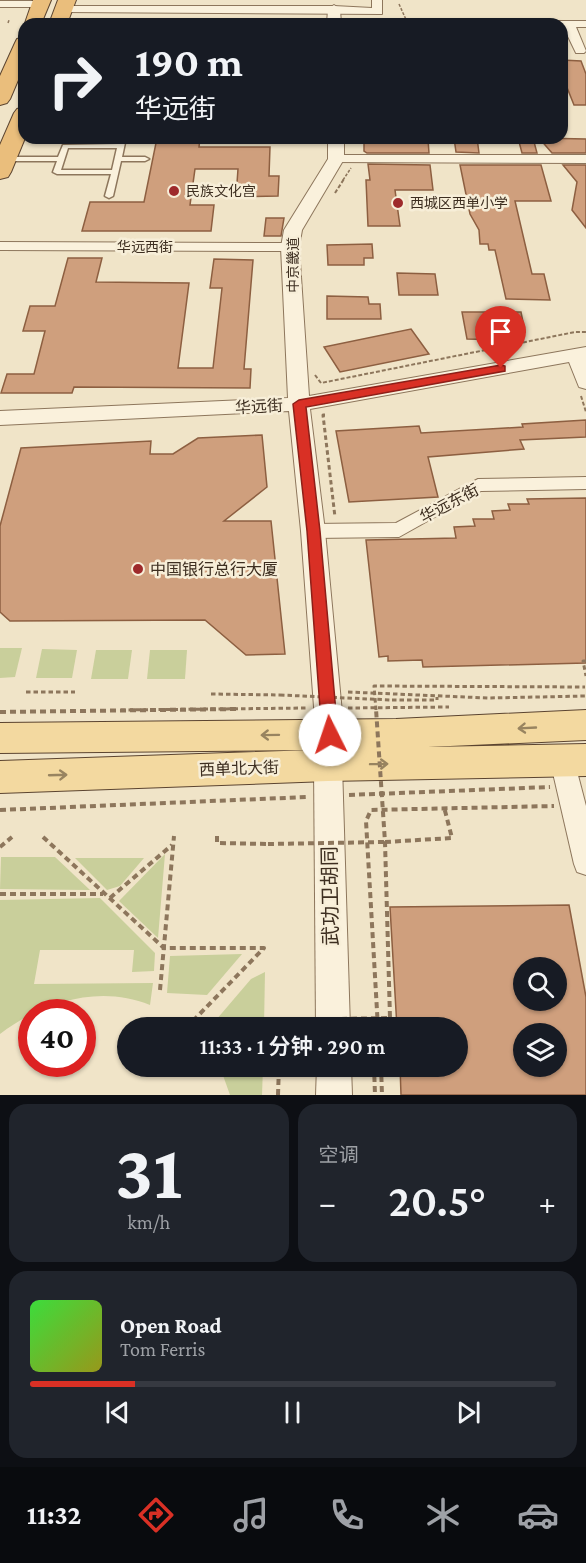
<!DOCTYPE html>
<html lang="zh">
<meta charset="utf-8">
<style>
body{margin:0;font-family:"Crimson Pro","Noto Sans SC",serif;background:#20242c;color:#f1f3f6;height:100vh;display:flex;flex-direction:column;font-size:22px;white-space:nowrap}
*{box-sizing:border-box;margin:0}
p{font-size:20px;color:#9ea1a6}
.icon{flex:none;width:33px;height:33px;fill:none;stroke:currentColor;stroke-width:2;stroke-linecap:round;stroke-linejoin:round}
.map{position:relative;height:1095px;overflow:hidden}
.side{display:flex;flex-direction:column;gap:9px;padding:9px;background:#0d0f14;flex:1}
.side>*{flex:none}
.hud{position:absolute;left:18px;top:18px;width:550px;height:126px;border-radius:18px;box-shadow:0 2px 4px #0004;background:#171b24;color:#f1f3f6;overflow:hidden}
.controls{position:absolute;left:513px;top:957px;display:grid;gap:12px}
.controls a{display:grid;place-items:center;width:54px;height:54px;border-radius:50%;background:#171b24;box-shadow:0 2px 4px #0004;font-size:30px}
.speed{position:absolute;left:18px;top:999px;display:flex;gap:12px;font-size:30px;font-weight:700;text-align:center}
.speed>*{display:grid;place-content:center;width:78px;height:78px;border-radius:50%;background:#171b24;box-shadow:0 2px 4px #0004;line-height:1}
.speed .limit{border:9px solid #d22;background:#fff;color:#111}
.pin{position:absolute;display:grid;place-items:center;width:51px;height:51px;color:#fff;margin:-62px -26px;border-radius:50% 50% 50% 0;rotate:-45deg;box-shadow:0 0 6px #0007}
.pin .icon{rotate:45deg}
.me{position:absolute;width:66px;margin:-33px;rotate:356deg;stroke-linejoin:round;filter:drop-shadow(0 0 4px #0008)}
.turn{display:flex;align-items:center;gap:21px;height:126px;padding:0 18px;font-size:27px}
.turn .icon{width:78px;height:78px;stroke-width:2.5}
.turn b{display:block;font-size:42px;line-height:51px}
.big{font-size:45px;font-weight:600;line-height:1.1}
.side .card{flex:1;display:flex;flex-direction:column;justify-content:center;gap:9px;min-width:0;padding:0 21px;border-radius:18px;background:#20242c}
.side .dial{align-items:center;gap:0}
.dial b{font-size:78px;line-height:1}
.song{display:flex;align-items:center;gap:18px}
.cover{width:72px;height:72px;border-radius:9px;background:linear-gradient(135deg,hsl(120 70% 55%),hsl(60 70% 35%))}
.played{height:6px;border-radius:3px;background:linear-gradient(90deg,#d93025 20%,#363941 20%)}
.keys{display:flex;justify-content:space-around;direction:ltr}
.heat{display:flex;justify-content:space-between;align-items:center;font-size:33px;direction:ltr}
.side .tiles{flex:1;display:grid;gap:9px;grid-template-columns:1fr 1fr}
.card:last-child{grid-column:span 2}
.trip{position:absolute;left:117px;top:1017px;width:351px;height:60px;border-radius:30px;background:#171b24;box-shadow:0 2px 4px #0004;font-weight:600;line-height:60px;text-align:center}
.tab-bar{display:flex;height:96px;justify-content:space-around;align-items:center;background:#090b0e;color:#9ea1a6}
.tab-bar .icon{width:42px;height:42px}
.tab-bar .active{color:#d93025}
.tab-bar b{font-size:27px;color:#f1f3f6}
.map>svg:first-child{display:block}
.green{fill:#c9cf9b}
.building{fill:#cf9f7d;stroke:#8d5f41;stroke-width:1.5;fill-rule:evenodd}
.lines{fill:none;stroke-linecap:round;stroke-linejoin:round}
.service-casing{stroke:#8d765c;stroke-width:3}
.minor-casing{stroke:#8d765c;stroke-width:2}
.tertiary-casing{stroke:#8d765c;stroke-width:2}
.primary-casing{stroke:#5b4430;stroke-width:2}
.trunk-casing{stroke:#5b4430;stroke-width:2}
.path-far3{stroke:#8d765c;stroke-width:1.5;stroke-dasharray:3 1.5;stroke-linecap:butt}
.path-far2{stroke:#8d765c;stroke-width:2;stroke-dasharray:4 2;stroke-linecap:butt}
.path-far1{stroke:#8d765c;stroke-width:3;stroke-dasharray:4.5 3;stroke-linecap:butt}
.path{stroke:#8d765c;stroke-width:4;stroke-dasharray:6 4;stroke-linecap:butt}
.service{fill:#faf1dc;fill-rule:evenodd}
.minor{fill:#faf1dc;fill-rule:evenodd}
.tertiary{fill:#faf1dc;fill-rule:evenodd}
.primary{fill:#f3d9a0;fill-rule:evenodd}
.trunk{fill:#eabe7c;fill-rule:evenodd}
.path-bridge-far1{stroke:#8d765c;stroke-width:3;stroke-dasharray:4.5 3;stroke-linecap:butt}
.path-bridge{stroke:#8d765c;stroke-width:4;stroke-dasharray:6 4;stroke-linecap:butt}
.oneway{stroke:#988460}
.route{fill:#d93025;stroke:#8d1f18;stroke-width:1.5}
.poi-dot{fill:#9e2a2b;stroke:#f7eed8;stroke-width:2}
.labels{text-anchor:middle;stroke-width:5;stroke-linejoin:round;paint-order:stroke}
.far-poi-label{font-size:14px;fill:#3d2e20;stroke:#f7eed8;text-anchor:start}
.far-street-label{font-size:14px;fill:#3d2e20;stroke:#f7eed8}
.street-label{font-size:16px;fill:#3d2e20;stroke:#f7eed8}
.poi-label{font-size:16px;fill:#3d2e20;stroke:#f7eed8;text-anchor:start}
.near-street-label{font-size:20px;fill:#3d2e20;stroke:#f7eed8}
</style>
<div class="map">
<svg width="586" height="1095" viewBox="0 0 586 1095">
<rect width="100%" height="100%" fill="#f0e4c8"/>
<!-- green -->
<g class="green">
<polygon points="0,648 22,648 15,677 0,678"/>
<polygon points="42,649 77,650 72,678 36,678"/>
<polygon points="96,650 132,650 128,679 91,679"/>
<polygon points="150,650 187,650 185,679 147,679"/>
<polygon points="165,854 158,938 119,901"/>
<polygon points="1,857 55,857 90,890 0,889"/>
<polygon points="75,858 144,858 120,886 107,890"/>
<path d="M100 898 155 953 154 971 132 972 134 950H40L34 984 153 983 150 1005C99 984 42 1002 0 1034V900Z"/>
<polygon points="242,954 207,995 167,993 170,956"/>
<polygon points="265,972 264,1027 210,1027 251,979"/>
<polygon points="220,1067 263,1067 262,1095 230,1095"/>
</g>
<!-- building -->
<g class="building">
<polygon points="562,60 581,61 586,74 586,105 574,105 562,75"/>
<polygon points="157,138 200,138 199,147 270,147 269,176 279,176 278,196 236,197 238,169 195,169 190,205 214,205 211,231 82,231 90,202 144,202"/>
<polygon points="364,138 428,140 429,153 367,153 364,151"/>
<polygon points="454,138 477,138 479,153 456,152"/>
<polygon points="518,138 533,138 537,153 522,153"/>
<polygon points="539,138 586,139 586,153 552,153"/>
<polygon points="368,164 430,165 433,190 395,190 400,226 368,226 366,180 370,180"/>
<polygon points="460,165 541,165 551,201 515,201 532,274 544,274 550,300 506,299 495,250 489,250 488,244 480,244 479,230 470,214"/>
<polygon points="563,165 586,165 586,228 572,210 577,182"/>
<polygon points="266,218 284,218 281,236 264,236"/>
<polygon points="372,244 373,258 364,258 364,265 328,265 327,245"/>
<polygon points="68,258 102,258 96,282 189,283 178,368 213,368 222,288 210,288 214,259 253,260 244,369 251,369 250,388 74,387 72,393 1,393 7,374 34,374 45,331 23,331 30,306 55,306"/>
<polygon points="397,273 435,274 438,295 399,295"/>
<polygon points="327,296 368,297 369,304 380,304 381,319 327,319"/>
<polygon points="462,312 521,312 525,332 512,332 514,340 467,339"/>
<polygon points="411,329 429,354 340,372 324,347"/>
<polygon points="586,420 586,437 520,440 524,449 428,457 438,497 349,502 336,431 419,426 421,433 523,427 522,424"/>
<polygon points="262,435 267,487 224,521 271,521 285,654 246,655 205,620 10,621 0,612 0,526 21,448 151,441 150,454 173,454 198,438"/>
<polygon points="586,498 586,663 423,667 422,660 388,661 388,656 379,657 366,540 456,538 454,527 475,526 473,519 494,519 492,511 510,510 508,504 529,504 527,499"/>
<path d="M569 905 586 997V1095H401L400 1066H458V1028H397L390 907ZM524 968H556V1000H524ZM524 1034H556V1066H524Z"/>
</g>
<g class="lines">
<defs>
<path id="service" d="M120 138H126L122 157H145L149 159 145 161H121L113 196 109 198 105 196 111 174H57L53 172 57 161H5L1 159 5 157H58L63 145 118 144ZM68 148H117L112 170H61Z"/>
<g id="minor">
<polygon points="372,0 382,0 382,14 64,12 59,9 64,6 334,6 372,8"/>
<polygon points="0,1 40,1 45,4 40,7 0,7"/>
<polygon points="456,21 586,21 586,27 576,27 586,51 584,53 576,53 562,24 451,24"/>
<polygon points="336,155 586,155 586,163 331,162 329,159 331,156"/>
<polygon points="0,242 290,243 297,247 290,251 0,250"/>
<polygon points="586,477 586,489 481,491 399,537 313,538 306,536 303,531 306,526 313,524 396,523 478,479"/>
<polygon points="562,750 570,753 574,760 586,806 586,875 577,872 574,864 550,760 554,753"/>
</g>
<g id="tertiary">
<polygon points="334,5 340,9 341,24 327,24 328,9"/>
<polygon points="328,138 344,138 344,159 302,230 299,247 309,396 586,347 586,389 579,387 569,362 310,409 325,531 344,734 340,742 330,745 320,742 316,734 301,531 289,411 0,425 0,411 288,398 281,247 284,230 328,159"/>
<polygon points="328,753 338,757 342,765 350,1028 316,1028 314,765 318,757"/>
<polygon points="317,1066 351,1066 352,1095 316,1095"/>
</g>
<polygon id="primary" points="586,710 586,740 428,747 586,744 586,776 328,781 0,793 0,761 314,750 0,753 0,723 396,719"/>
<g id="trunk">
<polygon points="33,0 51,0 41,24 24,26"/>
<polygon points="58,0 76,0 67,24 49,24"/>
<polygon points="24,37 24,66 10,99 7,103 0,105 0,76 15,43 17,39"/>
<polygon points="24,107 25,138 11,172 8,177 0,179 0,145 14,113 17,109"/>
</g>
</defs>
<!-- service casing -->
<use href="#service" class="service-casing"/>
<!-- minor casing -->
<use href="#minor" class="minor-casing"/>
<!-- tertiary casing -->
<use href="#tertiary" class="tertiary-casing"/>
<!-- primary casing -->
<use href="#primary" class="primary-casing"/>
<!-- trunk casing -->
<use href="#trunk" class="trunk-casing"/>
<!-- path-far3 -->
<g class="path-far3">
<polyline points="399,4 408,24"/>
<polyline points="8,23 9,20"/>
<polyline points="343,180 351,168"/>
</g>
<!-- path-far2 -->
<g class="path-far2">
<polyline points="335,193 344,179"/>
<polyline points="315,375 321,383 575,332 586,332"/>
<polyline points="581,396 586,412"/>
</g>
<!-- path-far1 -->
<g class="path-far1">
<polyline points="325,415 323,415 335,517"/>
<polyline points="586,661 583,661 586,676"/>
<polyline points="26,692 75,692"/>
<polyline points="348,692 488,698 586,696"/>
<polyline points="211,694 280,695"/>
<polyline points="392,700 437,700 437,697"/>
<polyline points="348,708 449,707"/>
<polyline points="121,710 308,708"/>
</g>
<!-- path -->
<g class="path">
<polyline points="0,712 237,709"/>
<polyline points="349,795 550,787"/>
<polyline points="0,810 307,797"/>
<polyline points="217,836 217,843 268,844"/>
<polyline points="43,837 164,948 264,948 187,1027"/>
<polyline points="385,842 452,838 444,807"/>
<polyline points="0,847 12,837"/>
<polyline points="0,894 103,894"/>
<polyline points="110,898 172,845"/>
<polyline points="160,990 174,836"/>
<polyline points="371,1018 372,1028"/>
<polyline points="378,1028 366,821 371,810 554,806"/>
<polyline points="374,1066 375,1095"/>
<polyline points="381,1066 382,1095"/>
<polyline points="278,1095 279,1066"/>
</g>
<!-- service -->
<use href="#service" class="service"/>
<!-- minor -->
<use href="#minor" class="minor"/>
<!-- tertiary -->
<use href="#tertiary" class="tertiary"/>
<!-- primary -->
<use href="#primary" class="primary"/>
<!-- trunk -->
<use href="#trunk" class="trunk"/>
<!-- path-bridge-far1 -->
<g class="path-bridge-far1">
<polyline points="280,695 392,700"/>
<polyline points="376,710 374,686 585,687"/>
</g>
<!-- path-bridge -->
<g class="path-bridge">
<polyline points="268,844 385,842"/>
<polyline points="279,1028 279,1020 390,1018 385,842 376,709"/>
</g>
</g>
<!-- one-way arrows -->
<defs><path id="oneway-shaft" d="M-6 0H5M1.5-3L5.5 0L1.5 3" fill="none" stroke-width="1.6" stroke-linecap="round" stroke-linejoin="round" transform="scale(1.5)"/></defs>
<g class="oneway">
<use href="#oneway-shaft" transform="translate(527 728) rotate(177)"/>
<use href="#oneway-shaft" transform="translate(270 735) rotate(179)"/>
<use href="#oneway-shaft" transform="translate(379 764) rotate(-1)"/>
<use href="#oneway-shaft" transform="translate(58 775) rotate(-2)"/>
</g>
<!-- route -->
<polygon class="route" points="501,365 505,366 505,371 306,407 320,531 338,735 336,739 330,741 324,739 322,735 307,531 293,404 299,400"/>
<!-- markers -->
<g class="poi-dot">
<circle cx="174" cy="191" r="6"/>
<circle cx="398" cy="203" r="6"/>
<circle cx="138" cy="569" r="6"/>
</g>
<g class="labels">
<!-- far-poi labels -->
<g class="far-poi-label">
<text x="186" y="196">民族文化宫</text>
<text x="410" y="208">西城区西单小学</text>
</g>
<!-- far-street labels -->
<g class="far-street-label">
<text x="145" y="252">华远西街</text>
<text transform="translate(293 265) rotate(-90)" y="5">中京畿道</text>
</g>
<!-- street labels -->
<g class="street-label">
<text transform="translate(259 406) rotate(-3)" y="6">华远街</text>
<text transform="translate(449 503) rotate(-28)" y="6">华远东街</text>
<text transform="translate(239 768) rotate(-2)" y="6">西单北大街</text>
</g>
<!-- poi labels -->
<g class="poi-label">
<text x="150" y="575">中国银行总行大厦</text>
</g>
<!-- near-street labels -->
<g class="near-street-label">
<text transform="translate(330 896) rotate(-91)" y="7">武功卫胡同</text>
</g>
</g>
</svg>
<div class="controls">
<a><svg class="icon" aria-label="search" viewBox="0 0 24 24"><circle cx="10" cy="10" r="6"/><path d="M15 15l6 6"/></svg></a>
<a><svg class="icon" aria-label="layers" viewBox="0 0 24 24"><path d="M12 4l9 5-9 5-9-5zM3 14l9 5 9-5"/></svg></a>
</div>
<div class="speed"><div class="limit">40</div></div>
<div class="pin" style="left:501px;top:368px;background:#d93025"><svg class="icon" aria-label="arrive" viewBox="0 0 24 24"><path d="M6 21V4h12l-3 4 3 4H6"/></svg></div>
<svg class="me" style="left:330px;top:735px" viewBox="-20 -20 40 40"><circle r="19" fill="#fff"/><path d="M0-13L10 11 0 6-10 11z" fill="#d93025"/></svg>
<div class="trip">11:33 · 1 分钟 · 290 m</div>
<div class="hud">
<div class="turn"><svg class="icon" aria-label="right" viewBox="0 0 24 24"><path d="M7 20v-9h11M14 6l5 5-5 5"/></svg><div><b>190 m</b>华远街</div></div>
</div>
</div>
<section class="side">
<div class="tiles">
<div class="card dial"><b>31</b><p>km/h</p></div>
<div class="card"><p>空调</p>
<div class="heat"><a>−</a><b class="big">20.5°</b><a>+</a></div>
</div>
<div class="card">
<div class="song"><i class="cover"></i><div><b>Open Road</b><p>Tom Ferris</p></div></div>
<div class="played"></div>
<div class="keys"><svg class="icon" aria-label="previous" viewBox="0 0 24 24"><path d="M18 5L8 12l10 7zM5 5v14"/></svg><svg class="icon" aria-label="pause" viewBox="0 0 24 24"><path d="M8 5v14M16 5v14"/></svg><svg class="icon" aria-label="next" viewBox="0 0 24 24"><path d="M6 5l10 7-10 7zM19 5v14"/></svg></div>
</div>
</div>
</section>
<nav class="tab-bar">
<b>11:32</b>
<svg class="icon active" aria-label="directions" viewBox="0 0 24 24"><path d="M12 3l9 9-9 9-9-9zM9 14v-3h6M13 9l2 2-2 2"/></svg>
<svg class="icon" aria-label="music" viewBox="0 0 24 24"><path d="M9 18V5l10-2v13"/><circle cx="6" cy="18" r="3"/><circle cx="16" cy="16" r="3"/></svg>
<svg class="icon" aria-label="phone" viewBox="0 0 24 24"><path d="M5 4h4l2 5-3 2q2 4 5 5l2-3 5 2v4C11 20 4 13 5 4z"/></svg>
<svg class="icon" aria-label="climate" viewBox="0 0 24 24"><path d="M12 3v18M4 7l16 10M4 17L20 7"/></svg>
<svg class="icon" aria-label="car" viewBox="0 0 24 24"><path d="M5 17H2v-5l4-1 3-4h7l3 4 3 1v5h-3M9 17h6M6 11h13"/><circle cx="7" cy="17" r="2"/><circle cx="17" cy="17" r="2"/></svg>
</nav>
